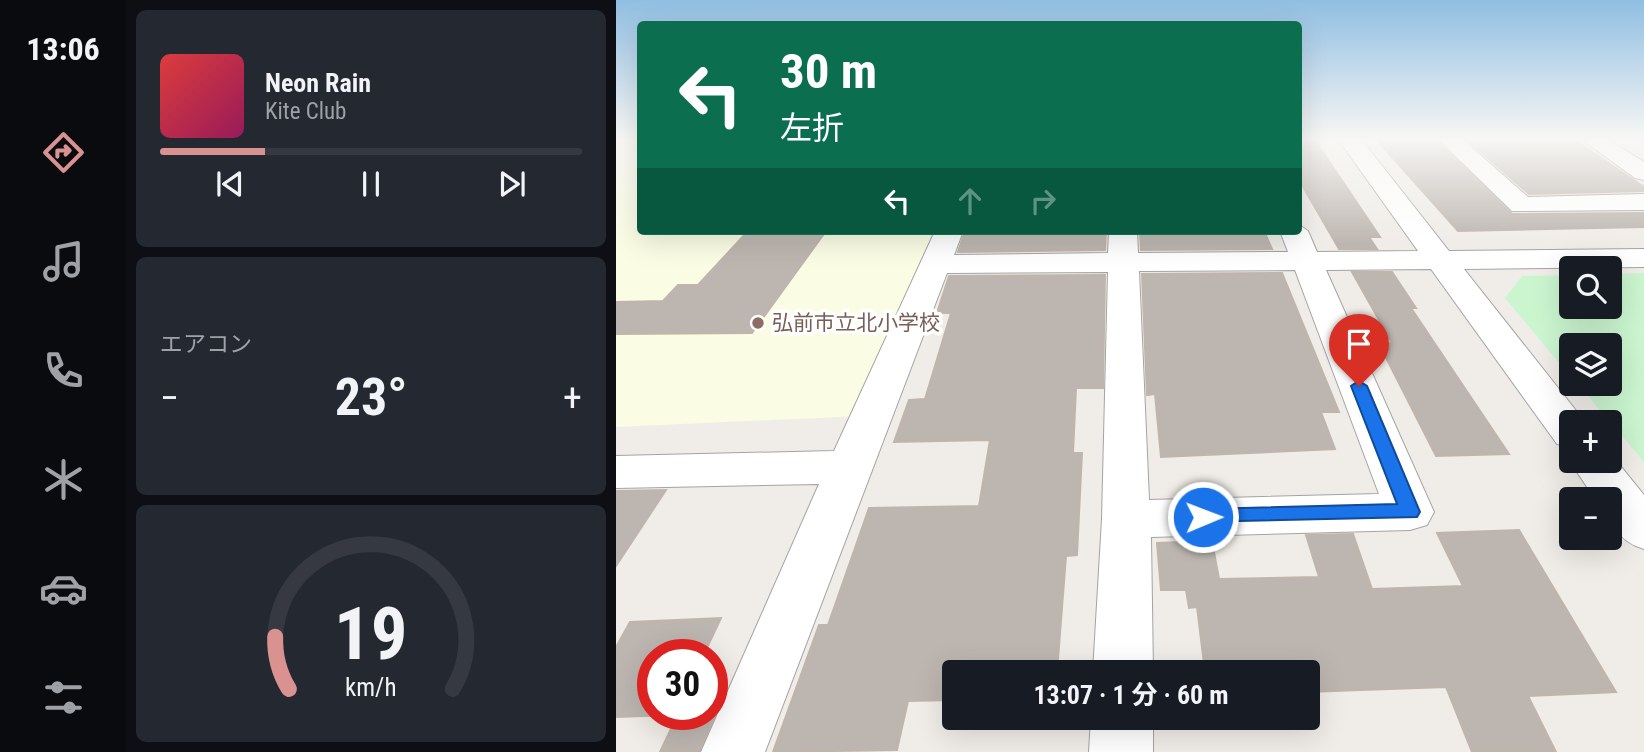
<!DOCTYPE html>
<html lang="ja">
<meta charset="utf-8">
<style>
body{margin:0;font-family:"Roboto Condensed","Noto Sans JP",sans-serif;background:#242831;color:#f1f3f6;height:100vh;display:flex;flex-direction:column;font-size:26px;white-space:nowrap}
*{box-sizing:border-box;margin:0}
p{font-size:23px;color:#9ea1a6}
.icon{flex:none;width:38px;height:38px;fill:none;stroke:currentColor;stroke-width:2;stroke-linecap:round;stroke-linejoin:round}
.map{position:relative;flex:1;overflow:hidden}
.drawer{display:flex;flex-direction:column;gap:10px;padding:10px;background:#0d0f14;width:490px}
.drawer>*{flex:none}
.guide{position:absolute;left:21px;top:21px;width:665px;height:214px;border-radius:7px;box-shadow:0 7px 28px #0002;background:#0b6e4f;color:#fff;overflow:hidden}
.buttons{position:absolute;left:943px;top:256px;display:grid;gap:14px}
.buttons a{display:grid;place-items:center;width:63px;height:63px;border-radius:7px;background:#171b24;box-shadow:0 7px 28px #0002;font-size:35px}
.speed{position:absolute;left:21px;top:639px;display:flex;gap:14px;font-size:35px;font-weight:700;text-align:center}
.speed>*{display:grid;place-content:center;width:91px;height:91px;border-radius:50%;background:#171b24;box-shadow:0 7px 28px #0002;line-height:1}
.speed .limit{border:10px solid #d22;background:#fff;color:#111}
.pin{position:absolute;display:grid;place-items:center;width:60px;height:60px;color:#fff;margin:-72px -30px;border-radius:50% 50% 50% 0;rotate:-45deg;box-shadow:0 0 7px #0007}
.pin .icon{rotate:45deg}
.me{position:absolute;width:77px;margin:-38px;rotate:89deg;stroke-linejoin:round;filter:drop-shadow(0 0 5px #0008)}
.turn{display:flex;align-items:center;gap:24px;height:147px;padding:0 28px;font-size:32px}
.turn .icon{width:91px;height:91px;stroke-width:2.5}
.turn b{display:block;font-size:49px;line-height:60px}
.lanes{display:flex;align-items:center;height:66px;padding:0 28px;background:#0003;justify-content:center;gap:35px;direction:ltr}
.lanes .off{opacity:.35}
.big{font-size:52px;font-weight:700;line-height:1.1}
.drawer .card{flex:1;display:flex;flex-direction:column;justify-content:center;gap:10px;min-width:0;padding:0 24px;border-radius:10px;background:#242831}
.drawer .dial{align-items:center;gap:0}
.dial svg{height:182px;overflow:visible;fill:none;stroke:#363941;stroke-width:7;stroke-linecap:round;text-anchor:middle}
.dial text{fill:#f1f3f6;stroke:none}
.song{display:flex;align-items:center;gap:21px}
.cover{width:84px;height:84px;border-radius:10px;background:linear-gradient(135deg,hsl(0 70% 55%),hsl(330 70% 35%))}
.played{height:7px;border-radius:4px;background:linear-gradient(90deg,#d99290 25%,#363941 25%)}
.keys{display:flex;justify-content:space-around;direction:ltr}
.heat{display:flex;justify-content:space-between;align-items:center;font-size:38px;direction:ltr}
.trip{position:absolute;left:326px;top:660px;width:378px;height:70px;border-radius:7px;background:#171b24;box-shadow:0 7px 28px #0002;font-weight:700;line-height:70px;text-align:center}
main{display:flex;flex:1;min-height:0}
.menu{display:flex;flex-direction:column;width:126px;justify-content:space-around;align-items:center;background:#090b0e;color:#9ea1a6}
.menu .icon{width:49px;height:49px}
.menu .selected{color:#d99290}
.menu b{font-size:32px;color:#f1f3f6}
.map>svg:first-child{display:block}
.education{fill:#fbfce4}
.park{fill:#caf5cf}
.building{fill:#bdb6b0;stroke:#c0b5ab;stroke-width:2}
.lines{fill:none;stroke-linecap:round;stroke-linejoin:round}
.minor-casing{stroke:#a4a4a4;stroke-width:2}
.minor{fill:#fff;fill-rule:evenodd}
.route{fill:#1a73e8;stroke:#114b97;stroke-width:2}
.education-dot{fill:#8d6e63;stroke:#fff;stroke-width:2.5}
.labels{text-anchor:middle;stroke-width:7;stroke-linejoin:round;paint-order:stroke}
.education-label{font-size:21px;fill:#785e54;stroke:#fff;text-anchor:start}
</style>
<main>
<nav class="menu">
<b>13:06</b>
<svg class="icon selected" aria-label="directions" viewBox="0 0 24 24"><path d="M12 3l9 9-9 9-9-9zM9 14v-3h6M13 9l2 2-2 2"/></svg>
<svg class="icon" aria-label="music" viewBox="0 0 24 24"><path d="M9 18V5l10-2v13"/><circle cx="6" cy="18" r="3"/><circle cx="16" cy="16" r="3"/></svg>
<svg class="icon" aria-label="phone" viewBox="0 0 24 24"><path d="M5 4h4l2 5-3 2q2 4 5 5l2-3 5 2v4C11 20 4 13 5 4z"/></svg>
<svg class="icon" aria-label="climate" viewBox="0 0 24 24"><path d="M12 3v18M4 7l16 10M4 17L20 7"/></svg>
<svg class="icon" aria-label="car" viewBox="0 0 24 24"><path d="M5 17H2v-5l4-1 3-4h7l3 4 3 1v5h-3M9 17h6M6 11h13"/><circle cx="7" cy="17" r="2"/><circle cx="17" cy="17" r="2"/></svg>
<svg class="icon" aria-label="filters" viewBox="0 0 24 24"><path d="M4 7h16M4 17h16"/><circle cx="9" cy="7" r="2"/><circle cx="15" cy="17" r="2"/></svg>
</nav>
<section class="drawer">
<div class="card">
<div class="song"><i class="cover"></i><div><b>Neon Rain</b><p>Kite Club</p></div></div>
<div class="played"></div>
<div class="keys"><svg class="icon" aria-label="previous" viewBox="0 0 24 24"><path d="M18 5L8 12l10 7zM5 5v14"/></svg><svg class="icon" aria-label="pause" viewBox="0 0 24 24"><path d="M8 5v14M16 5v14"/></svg><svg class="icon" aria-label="next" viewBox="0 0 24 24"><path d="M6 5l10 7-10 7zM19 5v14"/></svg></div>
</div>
<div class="card"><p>エアコン</p>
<div class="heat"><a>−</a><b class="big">23°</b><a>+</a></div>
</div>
<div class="card dial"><svg viewBox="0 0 100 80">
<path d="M14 69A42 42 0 1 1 86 69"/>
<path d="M14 69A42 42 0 0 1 8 46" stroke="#d99290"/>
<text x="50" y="56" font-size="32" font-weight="700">19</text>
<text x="50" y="72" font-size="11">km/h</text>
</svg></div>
</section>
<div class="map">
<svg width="1028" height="752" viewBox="0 0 1028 752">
<rect width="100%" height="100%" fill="#f0ede8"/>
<!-- education -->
<polygon class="education" points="0,139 24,139 24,231 324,231 245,416 0,427"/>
<!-- park -->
<polygon class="park" points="1028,273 1028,462 961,383 994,383 994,345 956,345 955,377 889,298 906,276 955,275 956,306 994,306 994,274"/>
<!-- building -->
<g class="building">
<polygon points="682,139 698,139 764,237 753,237 761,249 723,249 682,178"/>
<polygon points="760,139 819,139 896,214 1028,213 1028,227 842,231"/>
<polygon points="850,139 957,139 1028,187 1028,191 913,194"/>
<polygon points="132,231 210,231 136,333 0,334 0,302 47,301 62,285 82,285"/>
<polygon points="349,231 490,231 489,250 342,252"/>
<polygon points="524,231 648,231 656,249 525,250"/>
<polygon points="736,272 776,272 800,308 795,308 893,454 820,456 763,344 776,343"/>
<polygon points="666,273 723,412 705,412 719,449 545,457 539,394 531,395 526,274"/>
<polygon points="489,275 487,388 460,388 457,453 466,453 461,555 450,556 441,672 338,672 338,700 292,701 281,750 157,752 203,625 212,625 253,508 363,506 374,440 278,442 293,400 309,399 335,313 321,313 333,276"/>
<polygon points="50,490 0,566 0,491"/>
<polygon points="903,530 1000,692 912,696 940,752 856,752 830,687 691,692 691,672 589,672 581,607 573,608 570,590 545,590 541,543 596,541 603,579 703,577 690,535 737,534 756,589 847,586 821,533"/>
<polygon points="105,618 88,654 37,654 37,714 59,715 0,717 0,647 14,622"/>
<polygon points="96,687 111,687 83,752 44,752 62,714 96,714"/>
</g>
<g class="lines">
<defs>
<g id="minor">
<path d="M722 139H745L833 251 1028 249V267L848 269 969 422H956V448L941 444 815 269 710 270 818 512 811 525 794 530 535 537 537 672H477L486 519 492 272 331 273 149 752H85L203 484 0 488V456L218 451 319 231H347L338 255 492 253 493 231H521L522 253 672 252 664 231H682V224L692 231 701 252 802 251ZM679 270 763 494 533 500 523 271Z"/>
<polygon points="822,139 846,139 912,197 1028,194 1028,210 896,211"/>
<polygon points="965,139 991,139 1028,162 1028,180 1019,178"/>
<path d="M994 453 1028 495V549C1002 541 994 525 994 499H979L953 460 956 455V460H994Z"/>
<polygon points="475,718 537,718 537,752 473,752"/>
</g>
</defs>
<!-- minor casing -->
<use href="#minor" class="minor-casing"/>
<!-- minor -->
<use href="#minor" class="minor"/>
</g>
<!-- sky -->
<linearGradient id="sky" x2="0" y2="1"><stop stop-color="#90bee2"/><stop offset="0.57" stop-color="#f8f7f5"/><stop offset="1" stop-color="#f8f7f5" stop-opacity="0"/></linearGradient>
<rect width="1028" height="244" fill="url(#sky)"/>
<!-- route -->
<polygon class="route" points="743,381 751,386 804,512 801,517 580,522 577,517 580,511 587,509 781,504 735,386"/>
<!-- markers -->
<circle class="education-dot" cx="142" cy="323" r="7"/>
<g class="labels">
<!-- education labels -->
<g class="education-label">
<text x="156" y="330">弘前市立北小学校</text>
</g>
</g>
</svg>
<div class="buttons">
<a><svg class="icon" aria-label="search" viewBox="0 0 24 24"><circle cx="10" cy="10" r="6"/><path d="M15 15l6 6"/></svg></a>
<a><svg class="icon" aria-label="layers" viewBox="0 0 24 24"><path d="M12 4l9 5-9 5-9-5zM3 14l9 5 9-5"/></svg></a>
<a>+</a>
<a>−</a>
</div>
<div class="speed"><div class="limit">30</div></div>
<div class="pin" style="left:743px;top:386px;background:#d93025"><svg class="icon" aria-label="arrive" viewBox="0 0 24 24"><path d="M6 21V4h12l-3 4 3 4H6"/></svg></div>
<svg class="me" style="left:587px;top:517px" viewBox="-20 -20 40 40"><circle r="17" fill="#1a73e8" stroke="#fff" stroke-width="3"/><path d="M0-11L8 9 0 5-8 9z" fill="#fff"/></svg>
<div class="trip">13:07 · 1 分 · 60 m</div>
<div class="guide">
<div class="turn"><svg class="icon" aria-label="left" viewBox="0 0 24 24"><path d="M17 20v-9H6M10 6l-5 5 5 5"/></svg><div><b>30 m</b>左折</div></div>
<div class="lanes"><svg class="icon" aria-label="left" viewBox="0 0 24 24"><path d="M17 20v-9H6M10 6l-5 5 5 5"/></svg><svg class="icon off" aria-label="ahead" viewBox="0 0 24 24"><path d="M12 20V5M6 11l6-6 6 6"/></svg><svg class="icon off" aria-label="right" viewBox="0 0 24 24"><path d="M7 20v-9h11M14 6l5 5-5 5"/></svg></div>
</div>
</div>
</main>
